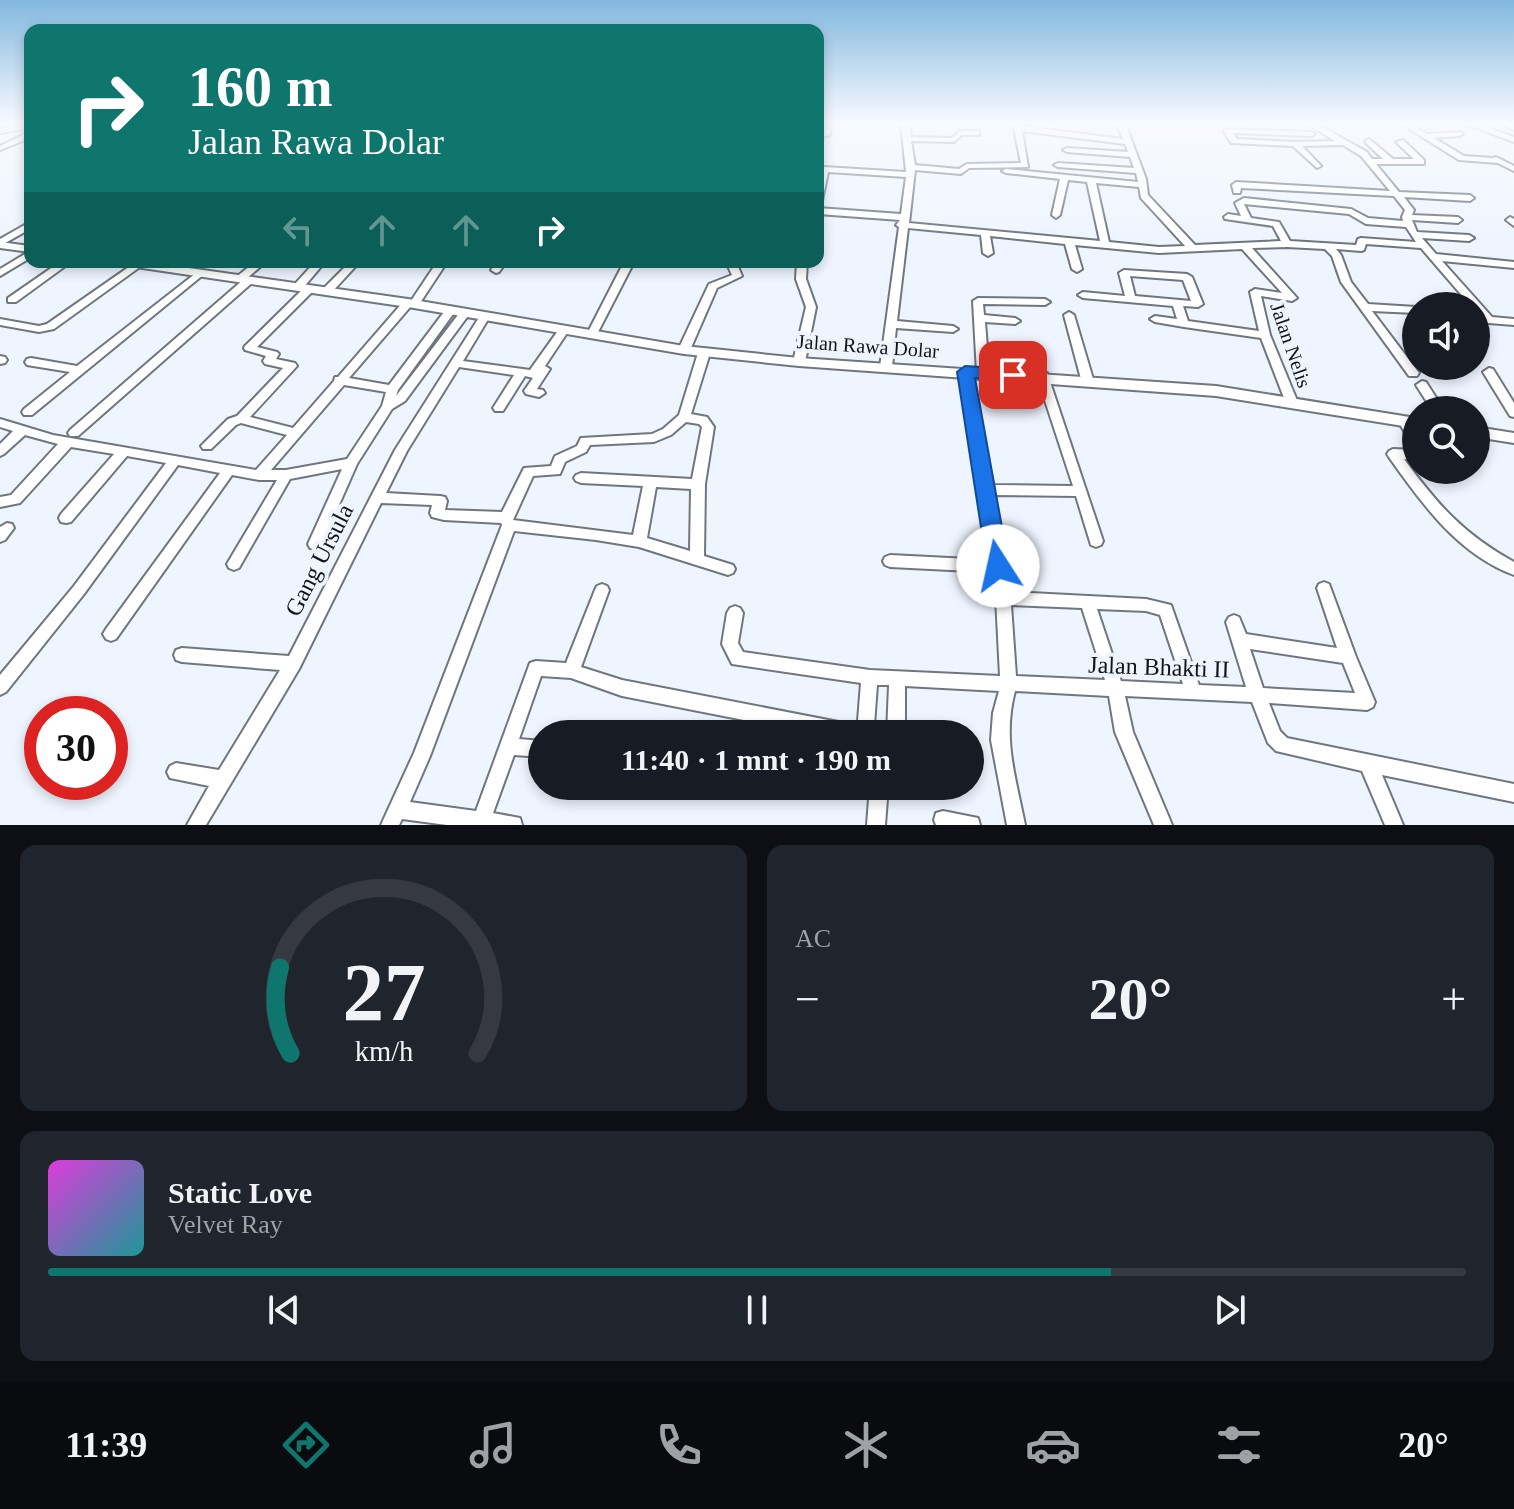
<!DOCTYPE html>
<html lang="id">
<meta charset="utf-8">
<style>
body{margin:0;font-family:"Times New Roman",serif;background:#20242c;color:#f1f3f6;height:100vh;display:flex;flex-direction:column;font-size:30px;white-space:nowrap}
*{box-sizing:border-box;margin:0}
p{font-size:26px;color:#9ea1a6}
.icon{flex:none;width:44px;height:44px;fill:none;stroke:currentColor;stroke-width:2;stroke-linecap:round;stroke-linejoin:round}
.map{position:relative;height:825px;overflow:hidden}
.sheet{display:flex;flex-direction:column;gap:20px;padding:20px;background:#0d0f14;flex:1}
.sheet>*{flex:none}
.guide{position:absolute;left:24px;top:24px;width:800px;height:244px;border-radius:16px;box-shadow:0 4px 12px #0003;background:#0f766e;color:#fff;overflow:hidden}
.controls{position:absolute;left:1402px;top:292px;display:grid;gap:16px}
.controls a{display:grid;place-items:center;width:88px;height:88px;border-radius:50%;background:#171b24;box-shadow:0 4px 12px #0003;font-size:40px}
.speed{position:absolute;left:24px;top:696px;display:flex;gap:16px;font-size:40px;font-weight:700;text-align:center}
.speed>*{display:grid;place-content:center;width:104px;height:104px;border-radius:50%;background:#171b24;box-shadow:0 4px 12px #0003;line-height:1}
.speed .limit{border:12px solid #d22;background:#fff;color:#111}
.pin{position:absolute;display:grid;place-items:center;width:68px;height:68px;color:#fff;margin:-34px;border-radius:16px;box-shadow:0 4px 12px #0006}
.me{position:absolute;width:88px;margin:-44px;rotate:350deg;stroke-linejoin:round;filter:drop-shadow(0 0 6px #0008)}
.turn{display:flex;align-items:center;gap:28px;height:168px;padding:0 32px;font-size:36px}
.turn .icon{width:104px;height:104px;stroke-width:2.5}
.turn b{display:block;font-size:56px;line-height:68px}
.lanes{display:flex;align-items:center;height:76px;padding:0 32px;background:#0003;justify-content:center;gap:40px;direction:ltr}
.lanes .off{opacity:.35}
.big{font-size:60px;font-weight:700;line-height:1.1}
.sheet .widget{flex:1;display:flex;flex-direction:column;justify-content:center;gap:12px;min-width:0;padding:0 28px;border-radius:16px;background:#20242c}
.sheet .dial{align-items:center;gap:0}
.dial svg{height:208px;overflow:visible;fill:none;stroke:#363941;stroke-width:7;stroke-linecap:round;text-anchor:middle}
.dial text{fill:#f1f3f6;stroke:none}
.song{display:flex;align-items:center;gap:24px}
.cover{width:96px;height:96px;border-radius:12px;background:linear-gradient(135deg,hsl(300 70% 55%),hsl(180 70% 35%))}
.played{height:8px;border-radius:4px;background:linear-gradient(90deg,#0f766e 75%,#363941 75%)}
.keys{display:flex;justify-content:space-around;direction:ltr}
.heat{display:flex;justify-content:space-between;align-items:center;font-size:44px;direction:ltr}
.sheet .tiles{flex:1;display:grid;gap:20px;grid-template-columns:1fr 1fr}
.widget:last-child{grid-column:span 2}
.trip{position:absolute;left:528px;top:720px;width:456px;height:80px;border-radius:40px;background:#171b24;box-shadow:0 4px 12px #0003;font-weight:700;line-height:80px;text-align:center}
.menu{display:flex;height:128px;justify-content:space-around;align-items:center;background:#090b0e;color:#9ea1a6}
.menu .icon{width:56px;height:56px}
.menu .selected{color:#0f766e}
.menu b{font-size:36px;color:#f1f3f6}
.map>svg:first-child{display:block}
.lines{fill:none;stroke-linecap:round;stroke-linejoin:round}
.minor-casing{stroke:#70767e;stroke-width:4}
.tertiary-casing{stroke:#70767e;stroke-width:4}
.minor{fill:#fff;fill-rule:evenodd}
.tertiary{fill:#fff;fill-rule:evenodd}
.route{fill:#1a73e8;stroke:#114b97;stroke-width:2}
.labels{text-anchor:middle;stroke-width:8;stroke-linejoin:round;paint-order:stroke}
.street-label{font-size:20px;fill:#121417;stroke:#eff5ff}
.near-street-label{font-size:24px;fill:#121417;stroke:#eff5ff}
</style>
<div class="map">
<svg width="1514" height="825" viewBox="0 0 1514 825">
<rect width="100%" height="100%" fill="#eff5ff"/>
<g class="lines">
<defs>
<g id="minor">
<polygon points="823,123 831,123 830,135 818,138 818,134 822,133"/>
<path d="M901 123H909L911 137 952 138 960 131H979V135H962L954 142 911 141 915 165 959 169 967 164 1021 163 1013 123H1021V126L1123 139 1117 123H1125L1146 179 1148 195 1195 245 1281 241 1273 226 1225 219 1224 217 1228 214 1241 216 1235 203 1244 198 1351 209 1368 218 1403 221 1402 217 1405 210 1394 196 1241 188 1240 193H1234L1232 185 1236 182 1390 191 1361 156 1343 145 1302 146 1321 166 1317 168 1293 146 1231 143 1224 131 1225 129 1311 132 1315 134 1311 136 1233 133 1237 139 1295 142 1335 141 1306 123H1315L1367 152 1372 159H1383L1366 143 1365 141 1369 139 1393 159H1414L1396 142 1403 140 1424 160V164H1376L1399 192 1470 195 1474 198 1470 201 1404 197 1414 210 1412 215 1458 217 1462 220 1458 223 1412 220 1417 232 1469 235 1474 238 1469 241 1422 238 1436 254 1514 262V268L1442 261 1492 317 1514 319V325L1476 322V316H1480L1476 312V306H1471L1421 248 1366 244 1364 250 1361 251 1336 249 1341 255 1351 282 1368 304 1416 307V313L1372 311 1419 373 1417 376H1409L1341 282 1332 256 1325 249 1287 247 1252 248 1297 298 1292 301 1261 296 1270 335 1298 403 1292 407 1286 403 1261 338 1184 327 1155 322 1150 319 1155 316 1177 319 1173 306 1083 298 1078 295 1083 292 1125 296 1119 273 1124 270 1187 274 1192 277 1203 304 1198 307 1183 306 1188 321 1259 331 1250 292 1255 289 1282 293 1242 249 1159 253 1075 245 1082 269 1077 272 1072 269 1065 244 990 236 993 253 988 256 983 253 981 235 908 228 897 321 953 326 958 329 953 332 896 328 892 367 886 371 882 370 880 367 899 227 896 225 900 220 818 214V208L901 214 906 177 828 172 822 201 818 204 820 169 824 167 906 172ZM1022 131 1125 144 1128 152 1067 148 1063 150 1067 152 1130 157 1134 168 1058 163 1054 165 1058 167 1136 173 1138 182 1006 169 1002 171 1006 173 1060 179 1052 215 1056 218 1060 215 1068 180 1087 182 1100 241 909 223 915 170 961 174 969 168 1028 167ZM1096 183 1139 187 1141 198 1185 246 1159 247 1109 242ZM1244 204 1349 214 1366 224 1406 227 1416 242 1361 238 1358 239 1356 245 1290 241 1279 222 1251 218ZM1130 276 1183 280 1191 301 1135 296Z"/>
<polygon points="1400,123 1409,123 1427,134 1462,132 1463,134 1459,136 1434,138 1464,156 1493,158 1496,157 1514,166 1514,171 1498,163 1459,160"/>
<polygon points="1463,123 1474,123 1514,137 1514,142"/>
<polygon points="1496,123 1507,123 1514,125 1514,130"/>
<polygon points="30,124 30,128 0,133 0,129"/>
<polygon points="27,133 30,133 30,138 0,150 0,146"/>
<polygon points="1510,217 1514,219 1514,226 1506,220"/>
<polygon points="30,222 30,229 0,246 0,239"/>
<polygon points="30,251 30,258 0,276 0,269"/>
<polygon points="60,262 71,262 16,302 8,302 8,298"/>
<polygon points="136,262 142,262 144,264 54,329 39,332 0,325 0,319 39,326 47,324"/>
<polygon points="183,262 194,262 182,272 176,272 176,268"/>
<polygon points="255,262 266,262 247,278 253,278 253,282 78,436 70,436 68,433 70,430 243,280 237,280 235,278"/>
<polygon points="315,262 325,262 302,289 294,289 294,285"/>
<polygon points="352,262 357,265 355,267 331,293 323,293 323,289 349,263"/>
<path d="M437 262H447L418 306H411L349 378 389 385 447 308H455L456 310 398 390 396 396 461 311H469L470 313 405 401 392 409 357 464 320 548 315 550 310 548 308 544 342 469 290 479 239 568 234 570 229 568 227 564 277 480H259L232 475 116 639 111 641 106 639 103 634 106 629 220 473 178 465 84 594 6 692 0 695V675L74 586 166 463 127 456 71 522 66 523 61 522 59 518 61 514 114 454 71 447 20 503 0 507V497L11 495 58 444 25 435 4 454 0 456V444L13 431 0 427V419L53 435 256 470 287 435 241 423 236 425 211 449H203L201 446 228 419 237 416 283 368 265 364 263 361 266 356 245 350 244 348 245 346 306 286H314V290L257 347 277 352 279 354 276 359 295 363 297 366 250 417 293 428 334 381 335 377H338L404 301H411ZM344 385 386 392 382 406 347 459 286 470H271Z"/>
<polygon points="496,262 506,262 499,272 496,273 491,270"/>
<polygon points="624,262 634,262 597,334 592,337 588,336 587,334"/>
<polygon points="637,262 691,262 686,265 642,265"/>
<polygon points="726,262 736,262 742,276 717,288 690,350 688,352 680,352 678,350 709,284 732,275"/>
<polygon points="797,262 807,262 806,279 816,307 805,362 799,366 793,362 806,307 796,279"/>
<polygon points="200,270 205,273 203,275 32,415 24,415 22,412 24,409 70,372 27,365 25,362 27,359 31,358 77,366"/>
<polygon points="978,298 1045,299 1050,302 1045,305 983,304 984,315 1015,318 1020,321 1015,324 985,322 989,373 983,377 977,373 973,301"/>
<polygon points="1069,312 1074,315 1093,379 1091,382 1087,383 1081,379 1064,315"/>
<path d="M485 313 490 316 463 361 530 370 560 328H568L569 330 545 366 550 369 537 389 543 390 545 393 539 397 526 394 524 391 533 378 525 376 503 411H495L493 408 514 375 459 367 407 451 386 493 440 496 445 497 447 501 445 510 502 512 524 468 551 466 555 456 577 446 581 438 652 434 663 429 679 415 698 353 704 350 710 353 691 414 707 417 714 427 705 484 704 556 733 565 735 569 733 573 728 575 639 547 596 540 514 531 430 756 410 802 476 811 530 663 536 661 566 663 595 590 597 586 602 584 607 586 609 590 581 667 622 680 854 725 858 721 861 683 732 664 722 644 727 613 730 608 735 606 740 608 743 613 738 643 743 652 870 670 1000 676 996 598 991 572 890 567 885 565 883 561 885 557 890 555 989 560 959 372 965 368 971 372 991 485 1073 486 1037 376 1043 372 1047 373 1103 541 1101 545 1096 547 1091 545 1076 496 992 495 1009 592 1146 599 1171 605 1199 685 1246 687 1226 622 1229 617 1234 615 1239 617 1246 634 1337 648 1317 588 1319 584 1324 582 1329 584 1356 657 1375 702 1373 707 1367 710 1269 703 1280 731 1287 738 1514 784V802L1382 775 1403 825H1385L1362 771 1276 751 1268 743 1252 702 1125 696 1133 732 1172 825H1154L1115 732 1109 696 1015 691C1002 739 1016 778 1025 825H1007L991 740 993 713 999 691 905 686V734H887L889 685H877L874 725 869 734H815L622 696 571 678 541 676 519 739 542 741V757L514 755 493 813 520 818 522 825H447L402 819 399 825H381L414 753 502 525 501 523 444 520 432 517 430 513 432 505 381 503 299 669 206 825H187L209 786 170 778 167 772 170 766 176 763 219 770 280 670 182 662 176 660 174 655 176 650 182 648 289 656 395 450 480 316ZM686 422 699 424 702 427 692 479 581 473 576 475 574 478 576 481 581 483 643 486 633 535 513 520 533 476 560 474 565 462 586 452 590 445 654 442 671 435ZM656 487 691 489 690 551 647 538ZM1011 605 1082 608 1105 680 1016 676ZM1097 609 1146 611 1160 615 1183 684 1121 681ZM1250 649 1343 663 1355 693 1263 688Z"/>
<polygon points="0,356 5,357 7,360 5,363 0,364"/>
<polygon points="1489,368 1493,369 1514,403 1514,417 1510,416 1483,372"/>
<polygon points="1422,381 1426,382 1444,410 1432,410 1416,385"/>
<polygon points="1404,417 1408,418 1416,431 1416,445 1412,444 1398,421"/>
<path d="M1393 449 1416 450V460L1404 459C1438 505 1463 534 1514 562V575C1458 554 1422 504 1389 457L1387 454 1389 451Z"/>
<polygon points="7,523 12,524 14,528 5,540 0,542 0,527"/>
<polygon points="870,786 888,786 885,825 867,825"/>
<polygon points="943,811 978,818 980,825 936,825 934,820 936,813"/>
</g>
<g id="tertiary">
<polygon points="0,242 30,246 30,252 0,248"/>
<polygon points="116,262 146,262 408,299 684,346 799,358 1216,386 1416,418 1416,428 1216,396 799,366 684,354 408,307 122,265"/>
<polygon points="1476,427 1514,433 1514,443 1476,437"/>
</g>
</defs>
<!-- minor casing -->
<use href="#minor" class="minor-casing"/>
<!-- tertiary casing -->
<use href="#tertiary" class="tertiary-casing"/>
<!-- minor -->
<use href="#minor" class="minor"/>
<!-- tertiary -->
<use href="#tertiary" class="tertiary"/>
</g>
<!-- sky -->
<linearGradient id="sky" x2="0" y2="1"><stop stop-color="#82b8de"/><stop offset="0.52" stop-color="#f8faff"/><stop offset="1" stop-color="#f8faff" stop-opacity="0"/></linearGradient>
<rect width="1514" height="238" fill="url(#sky)"/>
<!-- route -->
<polygon class="route" points="965,366 1013,369 1022,375 1013,380 975,378 1009,566 1006,572 991,572 987,566 957,372"/>
<g class="labels">
<!-- street labels -->
<g class="street-label">
<text transform="translate(1291 345) rotate(71)" y="7">Jalan Nelis</text>
<text transform="translate(868 346) rotate(4)" y="7">Jalan Rawa Dolar</text>
</g>
<!-- near-street labels -->
<g class="near-street-label">
<text transform="translate(319 560) rotate(-63)" y="8">Gang Ursula</text>
<text transform="translate(1159 667) rotate(2)" y="8">Jalan Bhakti II</text>
</g>
</g>
</svg>
<div class="controls">
<a><svg class="icon" aria-label="sound" viewBox="0 0 24 24"><path d="M4 9h4l5-4v14l-5-4H4zM17 9q2 3 0 6"/></svg></a>
<a><svg class="icon" aria-label="search" viewBox="0 0 24 24"><circle cx="10" cy="10" r="6"/><path d="M15 15l6 6"/></svg></a>
</div>
<div class="speed"><div class="limit">30</div></div>
<div class="pin" style="left:1013px;top:375px;background:#d93025"><svg class="icon" aria-label="arrive" viewBox="0 0 24 24"><path d="M6 21V4h12l-3 4 3 4H6"/></svg></div>
<svg class="me" style="left:998px;top:566px" viewBox="-20 -20 40 40"><circle r="19" fill="#fff"/><path d="M0-13L10 11 0 6-10 11z" fill="#1a73e8"/></svg>
<div class="trip">11:40 · 1 mnt · 190 m</div>
<div class="guide">
<div class="turn"><svg class="icon" aria-label="right" viewBox="0 0 24 24"><path d="M7 20v-9h11M14 6l5 5-5 5"/></svg><div><b>160 m</b>Jalan Rawa Dolar</div></div>
<div class="lanes"><svg class="icon off" aria-label="left" viewBox="0 0 24 24"><path d="M17 20v-9H6M10 6l-5 5 5 5"/></svg><svg class="icon off" aria-label="ahead" viewBox="0 0 24 24"><path d="M12 20V5M6 11l6-6 6 6"/></svg><svg class="icon off" aria-label="ahead" viewBox="0 0 24 24"><path d="M12 20V5M6 11l6-6 6 6"/></svg><svg class="icon" aria-label="right" viewBox="0 0 24 24"><path d="M7 20v-9h11M14 6l5 5-5 5"/></svg></div>
</div>
</div>
<section class="sheet">
<div class="tiles">
<div class="widget dial"><svg viewBox="0 0 100 80">
<path d="M14 69A42 42 0 1 1 86 69"/>
<path d="M14 69A42 42 0 0 1 10 36" stroke="#0f766e"/>
<text x="50" y="56" font-size="32" font-weight="700">27</text>
<text x="50" y="72" font-size="11">km/h</text>
</svg></div>
<div class="widget"><p>AC</p>
<div class="heat"><a>−</a><b class="big">20°</b><a>+</a></div>
</div>
<div class="widget">
<div class="song"><i class="cover"></i><div><b>Static Love</b><p>Velvet Ray</p></div></div>
<div class="played"></div>
<div class="keys"><svg class="icon" aria-label="previous" viewBox="0 0 24 24"><path d="M18 5L8 12l10 7zM5 5v14"/></svg><svg class="icon" aria-label="pause" viewBox="0 0 24 24"><path d="M8 5v14M16 5v14"/></svg><svg class="icon" aria-label="next" viewBox="0 0 24 24"><path d="M6 5l10 7-10 7zM19 5v14"/></svg></div>
</div>
</div>
</section>
<nav class="menu">
<b>11:39</b>
<svg class="icon selected" aria-label="directions" viewBox="0 0 24 24"><path d="M12 3l9 9-9 9-9-9zM9 14v-3h6M13 9l2 2-2 2"/></svg>
<svg class="icon" aria-label="music" viewBox="0 0 24 24"><path d="M9 18V5l10-2v13"/><circle cx="6" cy="18" r="3"/><circle cx="16" cy="16" r="3"/></svg>
<svg class="icon" aria-label="phone" viewBox="0 0 24 24"><path d="M5 4h4l2 5-3 2q2 4 5 5l2-3 5 2v4C11 20 4 13 5 4z"/></svg>
<svg class="icon" aria-label="climate" viewBox="0 0 24 24"><path d="M12 3v18M4 7l16 10M4 17L20 7"/></svg>
<svg class="icon" aria-label="car" viewBox="0 0 24 24"><path d="M5 17H2v-5l4-1 3-4h7l3 4 3 1v5h-3M9 17h6M6 11h13"/><circle cx="7" cy="17" r="2"/><circle cx="17" cy="17" r="2"/></svg>
<svg class="icon" aria-label="filters" viewBox="0 0 24 24"><path d="M4 7h16M4 17h16"/><circle cx="9" cy="7" r="2"/><circle cx="15" cy="17" r="2"/></svg>
<b>20°</b>
</nav>
